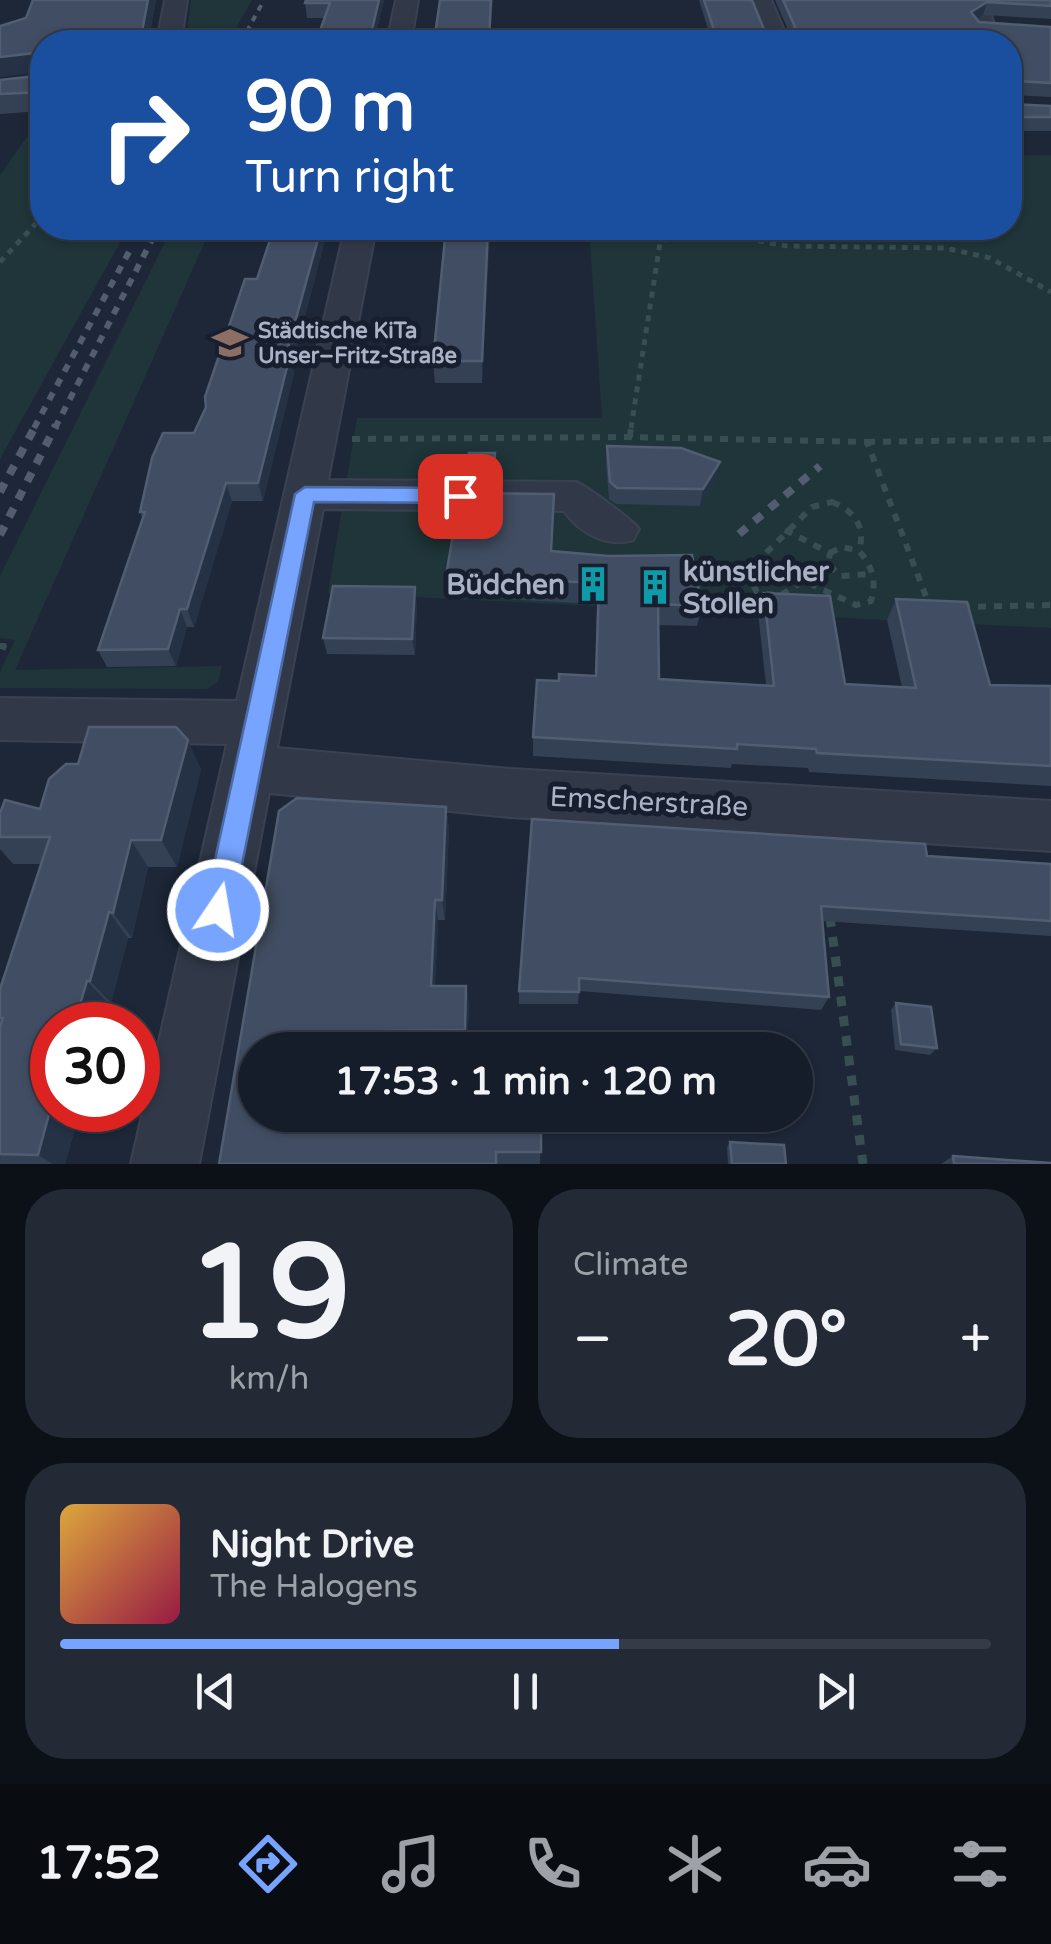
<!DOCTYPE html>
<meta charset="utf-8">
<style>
body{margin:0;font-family:"Varela Round",sans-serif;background:#232a36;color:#f1f3f6;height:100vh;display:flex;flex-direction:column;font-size:38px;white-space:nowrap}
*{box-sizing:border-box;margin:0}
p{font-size:32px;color:#9ea2a8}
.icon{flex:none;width:55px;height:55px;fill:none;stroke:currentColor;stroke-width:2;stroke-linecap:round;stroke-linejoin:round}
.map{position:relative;height:1164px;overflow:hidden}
.details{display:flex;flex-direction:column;gap:25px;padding:25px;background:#0c1017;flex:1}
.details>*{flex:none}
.guide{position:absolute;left:30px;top:30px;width:992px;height:210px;border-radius:40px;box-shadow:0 2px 8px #0004,0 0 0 2px #353b47;background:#1a4fa0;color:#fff;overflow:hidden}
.speed{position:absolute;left:30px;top:1002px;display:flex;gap:20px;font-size:50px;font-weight:700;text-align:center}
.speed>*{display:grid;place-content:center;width:130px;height:130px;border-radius:50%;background:#161d2a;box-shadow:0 2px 8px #0004,0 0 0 2px #353b47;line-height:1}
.speed .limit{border:15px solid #d22;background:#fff;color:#111}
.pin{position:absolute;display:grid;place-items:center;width:85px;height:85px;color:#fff;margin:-42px;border-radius:20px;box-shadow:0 5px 15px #0006}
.me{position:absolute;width:110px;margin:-55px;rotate:12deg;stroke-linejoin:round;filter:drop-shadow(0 0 8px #0008)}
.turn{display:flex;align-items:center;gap:35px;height:210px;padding:0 50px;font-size:45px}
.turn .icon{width:130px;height:130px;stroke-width:2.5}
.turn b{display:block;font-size:70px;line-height:85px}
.big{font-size:75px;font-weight:700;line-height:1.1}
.details .widget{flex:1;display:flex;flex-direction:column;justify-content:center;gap:15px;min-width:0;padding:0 35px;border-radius:40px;background:#232a36}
.details .dial{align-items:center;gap:0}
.dial b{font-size:130px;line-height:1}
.song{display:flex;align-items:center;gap:30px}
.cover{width:120px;height:120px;border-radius:15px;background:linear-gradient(135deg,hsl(40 70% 55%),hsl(340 70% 35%))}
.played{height:10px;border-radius:5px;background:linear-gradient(90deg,#76a4ff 60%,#353b47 60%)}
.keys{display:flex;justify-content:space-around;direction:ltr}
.heat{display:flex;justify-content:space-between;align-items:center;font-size:55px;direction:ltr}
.details .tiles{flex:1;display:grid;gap:25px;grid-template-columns:1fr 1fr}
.widget:last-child{grid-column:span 2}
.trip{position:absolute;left:238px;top:1032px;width:575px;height:100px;border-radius:50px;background:#161d2a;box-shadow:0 2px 8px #0004,0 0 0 2px #353b47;font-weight:700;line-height:100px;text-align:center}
.menu{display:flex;height:160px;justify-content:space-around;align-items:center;background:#090c11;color:#9ea2a8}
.menu .icon{width:70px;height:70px}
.menu .active{color:#76a4ff}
.menu b{font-size:45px;color:#f1f3f6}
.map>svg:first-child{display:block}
.green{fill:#1f3539}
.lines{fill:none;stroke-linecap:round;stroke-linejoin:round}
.minor-casing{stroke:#3a4252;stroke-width:4}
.path-far2{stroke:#374e52;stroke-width:5;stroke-dasharray:6 6;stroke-linecap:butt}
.path-far1{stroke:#374e52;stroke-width:6;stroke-dasharray:8 8;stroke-linecap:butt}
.path{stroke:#374e52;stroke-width:9;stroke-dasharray:10 10;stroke-linecap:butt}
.minor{fill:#313949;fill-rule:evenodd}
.rail-far2{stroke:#525d70;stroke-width:4;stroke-dasharray:6 6;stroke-linecap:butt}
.rail-far1{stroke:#525d70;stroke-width:6;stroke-dasharray:8 8;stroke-linecap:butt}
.rail{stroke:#525d70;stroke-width:8;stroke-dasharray:10 10;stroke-linecap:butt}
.wall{fill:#344155}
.shaded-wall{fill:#253145}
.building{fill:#414d62;stroke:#515d71;stroke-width:2.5}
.route{fill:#76a4ff;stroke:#4d6ba6;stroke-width:2.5}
.labels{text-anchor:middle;stroke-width:10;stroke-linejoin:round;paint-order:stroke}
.far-poi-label{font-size:22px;font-weight:bold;fill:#aab3c6;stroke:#171e2d;text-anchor:start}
.poi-label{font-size:28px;font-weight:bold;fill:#aab3c6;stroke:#171e2d;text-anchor:start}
.street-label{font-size:28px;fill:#aab3c6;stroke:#171e2d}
</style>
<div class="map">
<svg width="1051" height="1164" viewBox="0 0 1051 1164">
<rect width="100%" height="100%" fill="#1d2738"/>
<!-- green -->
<g class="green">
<polygon points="191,0 252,0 228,42 186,42"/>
<polygon points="42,116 42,228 128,228 0,459 0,175"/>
<polygon points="1051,155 1051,628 328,593 357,418 602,418 589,228 1010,228 1010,156"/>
<polygon points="172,228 211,228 15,670 222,666 218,682 207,689 0,688 0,672 15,640 0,638 0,576"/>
</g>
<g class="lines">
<defs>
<g id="minor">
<polygon points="165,0 187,0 181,42 157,42"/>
<polygon points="396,0 418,0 411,42 387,42"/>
<polygon points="749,0 771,0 789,42 765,42"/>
<polygon points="963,0 985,0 1001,42 977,42"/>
<path d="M345 228H376L328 480 576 482C585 485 635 522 639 529L633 540C606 548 580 533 564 511L323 509 277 748 511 769 1051 801V851L511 817 269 793 199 1164H131L227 744 0 740V698L237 701Z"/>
</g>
</defs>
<!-- minor casing -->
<use href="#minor" class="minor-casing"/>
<!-- path-far2 -->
<g class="path-far2">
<polyline points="0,262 42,217"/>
<polyline points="631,428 660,243 674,236 706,232 788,246 945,248 990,258 1051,292"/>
</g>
<!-- path-far1 -->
<g class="path-far1">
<polyline points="630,437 631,425"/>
<polyline points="352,439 630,437 867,442 930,607"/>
<polyline points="867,442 1051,439"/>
<path d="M832 502C855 511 866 527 859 551 872 565 877 582 871 601L856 605 804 581 779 596 757 592 751 582 752 567 812 507Z"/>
<polyline points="785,530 830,553 828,564 841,576 870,574"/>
<polyline points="830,553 842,547 859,551"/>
<polyline points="805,581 830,570"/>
<polyline points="962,607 1051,605"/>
<polyline points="0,646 4,646 0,656"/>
</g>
<!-- path -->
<polyline class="path" points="830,917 863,1164"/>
<!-- minor -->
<use href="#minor" class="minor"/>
<!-- rail-far2 -->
<polyline class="rail-far2" points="241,42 264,0"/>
<!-- rail-far1 -->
<g class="rail-far1">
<polyline points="34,428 130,250"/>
<polyline points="55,428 158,228"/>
</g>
<!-- rail -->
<g class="rail">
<polyline points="0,492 36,425"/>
<polyline points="739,534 820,466"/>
<polyline points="0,535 56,425"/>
<polyline points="671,562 718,579"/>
</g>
</g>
<!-- wall -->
<g class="wall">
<polygon points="33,0 156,0 148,42 42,42 42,111 0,114 0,80 36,76 39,73 26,18"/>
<polygon points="306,0 384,0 374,42 316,42 325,18 307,18 305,3"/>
<polygon points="699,0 752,0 765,32 789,32 775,0 1051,0 1051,19 983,15 977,19 979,22 1051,27 1051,97 1012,95 1012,104 1051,106 1051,131 1010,131 1010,42 712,42"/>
<polygon points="202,228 328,228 292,366 294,373 263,501 232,501 194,627 187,627 176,666 107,667 98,650 143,519 140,512 194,433 206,407 257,279 270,241 205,240"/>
<polygon points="446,228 489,228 482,383 435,383 433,361"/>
<polygon points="607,446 717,479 700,506 616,504 609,499 606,463"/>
<polygon points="495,453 495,478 467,477 466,467"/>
<polygon points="552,551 702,606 697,626 658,625 659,679 766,685 758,613 764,593 845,684 902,687 887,620 896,599 990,685 1051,686 1051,786 809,772 808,768 732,764 731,768 533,756 533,737 559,681 595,676 597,604 448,596 446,576"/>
<polygon points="417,603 415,655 327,654 323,638"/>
<polygon points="201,769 177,867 148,867 132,938 128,938 111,1003 108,1003 52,1110 80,1110 65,1164 0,1164 0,989 41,864 13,864 0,849 0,813 40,809"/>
<polygon points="297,798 446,807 449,829 445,920 438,920 435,986 466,986 469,1004 467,1047 387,1047 387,1050 255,1050 255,1115 541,1115 540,1164 219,1164 279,811"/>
<polygon points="927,856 1051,864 1051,936 822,921 829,997 821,1010 579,991 578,1004 519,1004 519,991"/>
<polygon points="896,1003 937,1048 930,1055 895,1050 891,1010"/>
<polygon points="730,1142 786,1164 728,1164 727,1147"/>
<polygon points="953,1156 1051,1164 941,1164"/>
</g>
<!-- shaded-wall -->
<g class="shaded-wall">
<polygon points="148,0 156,0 148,42 136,42"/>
<polygon points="379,0 384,0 374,42 369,42"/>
<polygon points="491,0 493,0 490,42 489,42"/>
<polygon points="987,2 983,15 967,25 971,12"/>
<polygon points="35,53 42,72 0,77 0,57"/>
<polygon points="321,228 328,228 292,366 294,373 263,501 258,483 286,355"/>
<polygon points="488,228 490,236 482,383 482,361"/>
<polygon points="720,462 717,479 700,506 703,489"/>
<polygon points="226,483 232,501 194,627 187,609"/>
<polygon points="415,587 417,603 415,655 412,639"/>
<polygon points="180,609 187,627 176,666 168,649"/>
<polygon points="188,740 201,769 177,867 161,840"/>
<polygon points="446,807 449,829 445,920 442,900"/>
<polygon points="131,840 148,867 132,938 113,913"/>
<polygon points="435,900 438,920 434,1004 431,986"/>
<polygon points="109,912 128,938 111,1003 90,981"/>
<polygon points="87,981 108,1003 102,1025 74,1025"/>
<polygon points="466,986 469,1004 467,1047 465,1030"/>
<polygon points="382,1031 387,1047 387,1050 380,1050"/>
<polygon points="52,1103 52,1110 80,1110 65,1164 53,1164 38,1155"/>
</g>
<!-- building -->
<g class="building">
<polygon points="33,0 148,0 140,42 42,42 42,92 0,94 0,80 36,76 39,73 39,57 35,53 0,57 0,26 26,18"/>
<polygon points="306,0 379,0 369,42 316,42 330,3 305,3"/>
<polygon points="440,0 491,0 489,40 479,40 479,42 434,42"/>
<polygon points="704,0 752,0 765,32 791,33 795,27 783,0 1051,0 1051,6 987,2 971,12 979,22 1051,27 1051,83 1015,81 1011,85 1012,104 1051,106 1051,117 1010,117 1010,42 718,42"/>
<polygon points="274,228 321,228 286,355 290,355 258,483 226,483 187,609 180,609 168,649 98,650 145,512 140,512 152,458 163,433 194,433 206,407 205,397 245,279 257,279"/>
<polygon points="446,228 488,228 482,361 433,361"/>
<polygon points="607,446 681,448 720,462 703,489 617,488 610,482"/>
<polygon points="469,453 495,453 494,467 466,467"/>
<polygon points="460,493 554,494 551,551 609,556 692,555 702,606 658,604 659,679 774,686 764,593 830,596 845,684 916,688 896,599 967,602 990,685 1051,686 1051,766 817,753 816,749 737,744 737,749 533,737 537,680 559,681 559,674 596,676 599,583 446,576"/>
<polygon points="333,586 415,587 412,639 323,638"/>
<polygon points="89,727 176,727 188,740 161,840 131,840 113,913 109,912 90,981 87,981 74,1025 52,1025 52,1103 38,1155 0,1154 0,1026 3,1018 0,1018 0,989 50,837 0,837 0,813 5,800 40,809 49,779 66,764 78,764"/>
<polygon points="297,798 446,807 442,900 435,900 431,986 466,986 465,1030 382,1031 380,1050 255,1050 255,1115 541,1115 541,1152 496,1152 496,1164 219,1164 279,811"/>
<polygon points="532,819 925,844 927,856 1051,864 1051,921 821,906 829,997 579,978 579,992 519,991"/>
<polygon points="896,1003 931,1007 937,1048 901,1044"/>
<polygon points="730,1142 784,1145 786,1164 732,1164"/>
<polygon points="953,1156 1051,1163 1051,1164 954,1164"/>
</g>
<!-- route -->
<polygon class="route" points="305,487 460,488 470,496 460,503 314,502 233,910 229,920 218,924 208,920 204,910 295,494"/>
<!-- icons -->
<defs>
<symbol id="school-bare" viewBox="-9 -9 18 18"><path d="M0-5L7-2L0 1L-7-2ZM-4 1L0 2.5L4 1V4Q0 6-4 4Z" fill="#8d6e63" stroke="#171e2d" stroke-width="2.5" paint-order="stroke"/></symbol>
<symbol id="building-bare" viewBox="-9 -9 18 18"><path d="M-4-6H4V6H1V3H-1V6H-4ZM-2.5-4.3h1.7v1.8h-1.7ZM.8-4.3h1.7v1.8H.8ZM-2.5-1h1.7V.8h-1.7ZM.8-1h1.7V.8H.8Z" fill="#0f9aa8" stroke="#171e2d" stroke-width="2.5" paint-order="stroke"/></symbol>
</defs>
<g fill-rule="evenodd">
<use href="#school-bare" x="205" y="318" width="50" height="50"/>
<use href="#building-bare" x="568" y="559" width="50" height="50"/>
<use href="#building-bare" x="630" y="562" width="50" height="50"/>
</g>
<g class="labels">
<!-- far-poi labels -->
<g class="far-poi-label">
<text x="258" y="338">Städtische KiTa<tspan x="258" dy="25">Unser–Fritz-Straße</tspan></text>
</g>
<!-- poi labels -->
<g class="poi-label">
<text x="683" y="581">künstlicher<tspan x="683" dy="32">Stollen</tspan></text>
<text x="565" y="594" text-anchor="end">Büdchen</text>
</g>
<!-- street labels -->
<g class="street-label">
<text transform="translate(649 801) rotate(3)" y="10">Emscherstraße</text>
</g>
</g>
</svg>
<div class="speed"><div class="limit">30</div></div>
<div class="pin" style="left:460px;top:496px;background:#d93025"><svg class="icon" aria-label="arrive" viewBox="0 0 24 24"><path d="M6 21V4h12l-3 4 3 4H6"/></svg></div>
<svg class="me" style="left:218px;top:910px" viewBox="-20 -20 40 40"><circle r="17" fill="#76a4ff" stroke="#fff" stroke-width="3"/><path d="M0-11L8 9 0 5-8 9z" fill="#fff"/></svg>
<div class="trip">17:53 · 1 min · 120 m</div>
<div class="guide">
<div class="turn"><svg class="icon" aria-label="right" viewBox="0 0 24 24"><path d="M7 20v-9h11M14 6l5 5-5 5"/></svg><div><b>90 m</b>Turn right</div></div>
</div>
</div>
<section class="details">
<div class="tiles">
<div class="widget dial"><b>19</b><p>km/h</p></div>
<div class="widget"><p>Climate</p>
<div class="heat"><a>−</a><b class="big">20°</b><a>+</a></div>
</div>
<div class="widget">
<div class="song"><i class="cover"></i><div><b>Night Drive</b><p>The Halogens</p></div></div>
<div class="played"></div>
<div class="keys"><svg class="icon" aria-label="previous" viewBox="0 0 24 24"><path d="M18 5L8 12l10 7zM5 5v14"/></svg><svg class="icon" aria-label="pause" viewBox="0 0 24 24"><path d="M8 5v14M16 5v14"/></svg><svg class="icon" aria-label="next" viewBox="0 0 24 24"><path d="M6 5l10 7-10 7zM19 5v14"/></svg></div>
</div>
</div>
</section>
<nav class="menu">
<b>17:52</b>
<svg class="icon active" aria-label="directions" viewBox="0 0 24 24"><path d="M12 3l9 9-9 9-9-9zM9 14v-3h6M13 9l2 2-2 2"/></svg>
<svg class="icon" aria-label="music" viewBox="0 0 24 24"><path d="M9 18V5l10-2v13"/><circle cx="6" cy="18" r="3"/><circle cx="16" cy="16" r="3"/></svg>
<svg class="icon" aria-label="phone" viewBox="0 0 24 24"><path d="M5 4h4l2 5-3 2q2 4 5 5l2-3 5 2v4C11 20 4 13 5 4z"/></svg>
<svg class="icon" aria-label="climate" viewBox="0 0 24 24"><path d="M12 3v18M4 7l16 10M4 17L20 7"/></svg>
<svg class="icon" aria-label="car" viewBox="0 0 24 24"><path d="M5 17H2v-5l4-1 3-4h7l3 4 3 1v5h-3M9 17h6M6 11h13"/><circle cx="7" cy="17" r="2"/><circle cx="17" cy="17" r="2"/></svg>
<svg class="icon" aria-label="filters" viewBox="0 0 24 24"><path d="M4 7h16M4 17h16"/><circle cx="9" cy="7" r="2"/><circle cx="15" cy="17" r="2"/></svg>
</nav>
